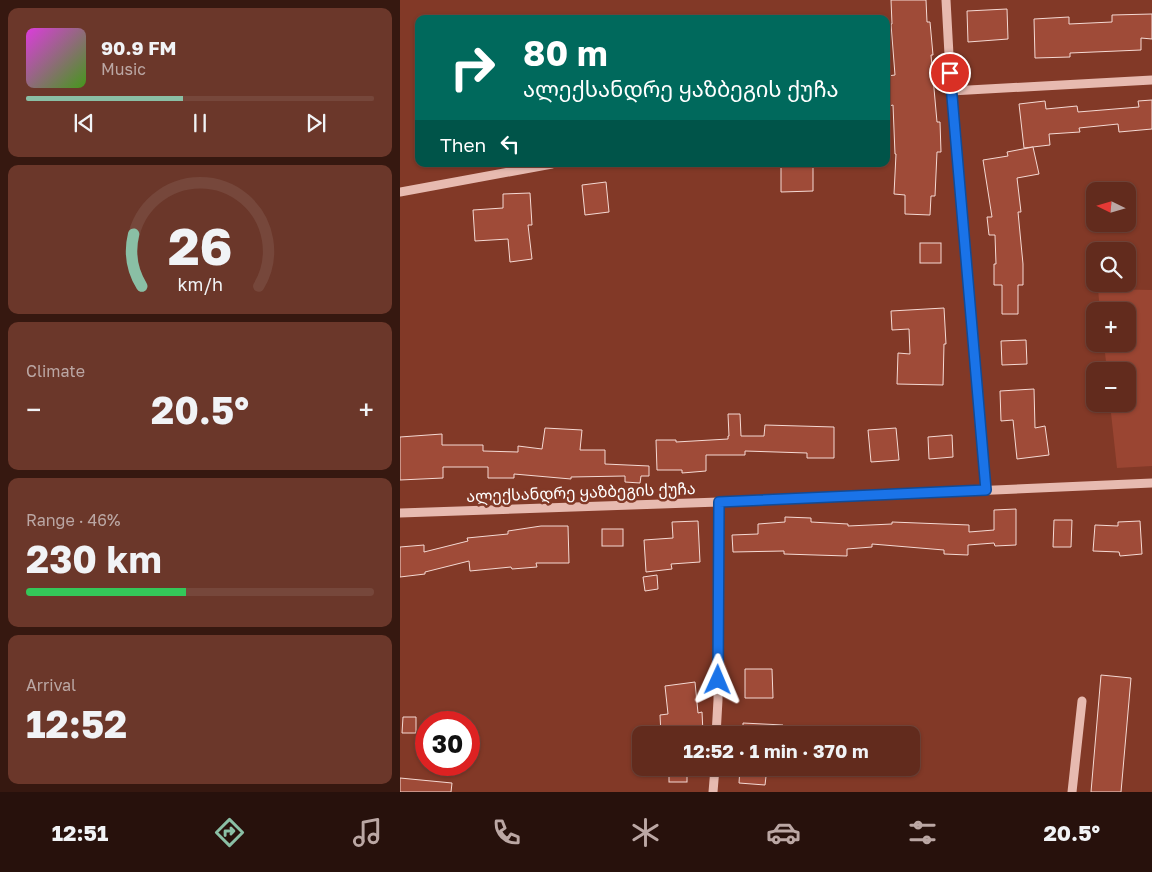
<!DOCTYPE html>
<meta charset="utf-8">
<style>
body{margin:0;font-family:"Golos Text","Noto Sans Georgian",sans-serif;background:#6b372a;color:#f1f3f6;height:100vh;display:flex;flex-direction:column;font-size:19px;white-space:nowrap}
*{box-sizing:border-box;margin:0}
p{font-size:16px;color:#bba7a4}
.icon{flex:none;width:28px;height:28px;fill:none;stroke:currentColor;stroke-width:2;stroke-linecap:round;stroke-linejoin:round}
.map{position:relative;flex:1;overflow:hidden}
.panel{display:flex;flex-direction:column;gap:8px;padding:8px;background:#361810;width:400px}
.panel>*{flex:none}
.top-card{position:absolute;left:15px;top:15px;width:475px;height:152px;border-radius:10px;box-shadow:0 1px 4px #0004,0 0 0 1px #76473b;background:#00695c;color:#fff;overflow:hidden}
.needle{width:32px;rotate:275deg}
.fabs{position:absolute;left:686px;top:182px;display:grid;gap:10px}
.fabs a{display:grid;place-items:center;width:50px;height:50px;border-radius:10px;background:#622b1d;box-shadow:0 1px 4px #0004,0 0 0 1px #76473b;font-size:25px}
.speed{position:absolute;left:15px;top:711px;display:flex;gap:10px;font-size:25px;font-weight:700;text-align:center}
.speed>*{display:grid;place-content:center;width:65px;height:65px;border-radius:50%;background:#622b1d;box-shadow:0 1px 4px #0004,0 0 0 1px #76473b;line-height:1}
.speed .limit{border:8px solid #d22;background:#fff;color:#111}
.pin{position:absolute;display:grid;place-items:center;width:42px;height:42px;color:#fff;margin:-21px;border:2px solid #fff;border-radius:50%;box-shadow:0 1px 5px #0007}
.me{position:absolute;width:55px;margin:-28px;rotate:1deg;stroke-linejoin:round;filter:drop-shadow(0 0 4px #0008)}
.turn{display:flex;align-items:center;gap:18px;height:105px;padding:0 25px;font-size:22px}
.turn .icon{width:65px;height:65px;stroke-width:2.5}
.turn b{display:block;font-size:35px;line-height:42px}
.then{display:flex;align-items:center;height:48px;padding:0 25px;background:#0003;gap:10px;font-size:19px}
.big{font-size:38px;font-weight:700;line-height:1.1}
.panel .widget{flex:1;display:flex;flex-direction:column;justify-content:center;gap:8px;min-width:0;padding:0 18px;border-radius:10px;background:#6b372a}
.panel .dial{align-items:center;gap:0}
.dial svg{height:130px;overflow:visible;fill:none;stroke:#76473b;stroke-width:7;stroke-linecap:round;text-anchor:middle}
.dial text{fill:#f1f3f6;stroke:none}
.song{display:flex;align-items:center;gap:15px}
.cover{width:60px;height:60px;border-radius:8px;background:linear-gradient(135deg,hsl(300 70% 55%),hsl(100 70% 35%))}
.played{height:5px;border-radius:2px;background:linear-gradient(90deg,#8abfa5 45%,#76473b 45%)}
.keys{display:flex;justify-content:space-around;direction:ltr}
.heat{display:flex;justify-content:space-between;align-items:center;font-size:28px;direction:ltr}
.charge{height:8px;border-radius:4px;background:linear-gradient(90deg,#34c759 46%,#76473b 0)}
.trip{position:absolute;left:232px;top:726px;width:288px;height:50px;border-radius:10px;background:#622b1d;box-shadow:0 1px 4px #0004,0 0 0 1px #76473b;font-weight:700;line-height:50px;text-align:center}
.tab-bar{display:flex;height:80px;justify-content:space-around;align-items:center;background:#27110c;color:#bba7a4}
.tab-bar .icon{width:35px;height:35px}
.tab-bar .selected{color:#8abfa5}
.tab-bar b{font-size:22px;color:#f1f3f6}
main{display:flex;flex:1;min-height:0}
.map>svg:first-child{display:block}
.green{fill:#9a4532}
.building{fill:#9f4b38;stroke:#f5d9d3}
.lines{fill:none;stroke-linecap:round;stroke-linejoin:round}
.minor{stroke:#e7bab0;stroke-width:9}
.route-casing{stroke:#114b97;stroke-width:12}
.route{stroke:#1a73e8;stroke-width:9}
.labels{text-anchor:middle;stroke-width:5;stroke-linejoin:round;paint-order:stroke}
.street-label{font-size:16px;fill:#fff;stroke:#823927}
</style>
<main>
<section class="panel">
<div class="widget">
<div class="song"><i class="cover"></i><div><b>90.9 FM</b><p>Music</p></div></div>
<div class="played"></div>
<div class="keys"><svg class="icon" aria-label="previous" viewBox="0 0 24 24"><path d="M18 5L8 12l10 7zM5 5v14"/></svg><svg class="icon" aria-label="pause" viewBox="0 0 24 24"><path d="M8 5v14M16 5v14"/></svg><svg class="icon" aria-label="next" viewBox="0 0 24 24"><path d="M6 5l10 7-10 7zM19 5v14"/></svg></div>
</div>
<div class="widget dial"><svg viewBox="0 0 100 80">
<path d="M14 69A42 42 0 1 1 86 69"/>
<path d="M14 69A42 42 0 0 1 9 37" stroke="#8abfa5"/>
<text x="50" y="56" font-size="32" font-weight="700">26</text>
<text x="50" y="72" font-size="11">km/h</text>
</svg></div>
<div class="widget"><p>Climate</p>
<div class="heat"><a>−</a><b class="big">20.5°</b><a>+</a></div>
</div>
<div class="widget"><p>Range · 46%</p><b class="big">230 km</b><div class="charge"></div></div>
<div class="widget"><p>Arrival</p><b class="big">12:52</b></div>
</section>
<div class="map">
<svg width="752" height="792" viewBox="0 0 752 792">
<rect width="100%" height="100%" fill="#823927"/>
<!-- green -->
<polygon class="green" points="698,289 752,290 752,466 717,468 710,404 728,404 728,371 707,371 704,344 728,344 728,311 700,311"/>
<!-- building -->
<g class="building">
<polygon points="491,0 526,0 527,22 530,22 533,55 531,55 537,122 540,122 541,152 537,152 535,196 531,196 530,215 505,214 505,195 494,194 496,154 495,154 493,105 489,106 487,76 495,75 491,24 492,24"/>
<polygon points="607,9 608,39 568,42 567,11"/>
<polygon points="752,14 752,39 741,38 741,50 670,53 670,57 635,58 634,19 669,17 669,24 712,22 712,15"/>
<polygon points="752,100 752,129 719,132 718,124 679,128 680,132 649,134 650,145 624,148 619,104 645,101 646,109 677,106 678,112 739,107 738,101"/>
<polygon points="633,147 639,174 617,178 621,212 618,212 623,264 623,285 618,285 618,314 602,314 602,285 594,285 594,264 596,264 595,235 589,235 587,217 592,217 583,160 608,156 607,152"/>
<polygon points="381,164 413,164 413,191 381,192"/>
<polygon points="206,182 209,212 185,215 182,185"/>
<polygon points="130,193 132,225 128,225 132,259 110,262 108,239 75,241 73,210 103,208 103,194"/>
<rect x="520" y="243" width="21" height="20"/>
<polygon points="544,308 546,344 544,344 543,385 497,384 498,353 510,354 509,329 492,330 491,311"/>
<polygon points="626,340 627,364 602,365 601,341"/>
<polygon points="634,389 635,428 645,426 649,455 617,459 613,420 601,421 600,391"/>
<polygon points="328,414 340,414 341,436 364,436 365,425 434,427 434,458 407,458 407,453 345,451 345,455 306,455 306,471 282,473 282,470 257,470 256,440 276,440 276,442 328,439 328,436 329,436"/>
<polygon points="145,428 182,430 180,450 205,450 205,464 249,466 249,476 241,476 240,483 225,482 225,476 171,477 171,479 114,474 114,478 88,478 88,467 43,467 43,478 0,480 0,437 42,434 42,445 83,445 83,451 118,452 118,446 142,449"/>
<polygon points="496,428 499,460 471,462 468,430"/>
<polygon points="552,435 553,457 529,459 528,437"/>
<polygon points="616,509 616,545 595,546 594,543 568,545 568,555 544,554 544,550 472,544 472,547 447,549 447,556 384,554 384,551 333,552 332,535 358,534 358,524 385,522 385,517 411,518 411,522 448,524 448,526 492,524 492,522 569,525 569,532 594,530 594,510"/>
<polygon points="654,520 672,520 671,547 653,547"/>
<polygon points="298,521 300,562 271,564 272,569 246,572 244,540 273,538 272,522"/>
<polygon points="740,521 742,554 720,556 719,552 693,551 695,525 718,526 718,522"/>
<polygon points="141,526 168,526 169,563 136,563 137,567 112,569 111,567 70,571 69,561 25,572 25,574 0,577 0,547 24,545 24,552 68,541 67,538 108,534 108,531"/>
<rect x="202" y="529" width="21" height="17"/>
<polygon points="257,575 258,589 245,591 243,577"/>
<polygon points="345,669 372,669 373,698 345,698"/>
<polygon points="701,675 731,678 721,792 691,792"/>
<polygon points="295,682 298,713 302,712 303,733 261,735 260,715 268,714 265,686"/>
<polygon points="3,717 16,717 16,733 2,733"/>
<polygon points="343,723 383,725 383,735 343,735"/>
<rect x="269" y="768" width="18" height="14"/>
<polygon points="340,768 367,768 365,785 339,783"/>
<polygon points="0,778 52,783 51,792 0,792"/>
</g>
<g class="lines">
<!-- minor -->
<g class="minor">
<polyline points="546,0 551,91 586,490"/>
<polyline points="551,91 752,80"/>
<polyline points="0,192 152,164"/>
<polyline points="0,513 319,502 752,483"/>
<polyline points="316,735 318,700 319,502"/>
<polyline points="313,792 315,768"/>
<polyline points="672,792 682,701"/>
</g>
</g>
<g class="lines">
<defs>
<polyline id="route" points="318,680 319,502 586,490 550,73"/>
</defs>
<!-- route casing -->
<use href="#route" class="route-casing"/>
<!-- route -->
<use href="#route" class="route"/>
</g>
<g class="labels">
<!-- street labels -->
<g class="street-label">
<text transform="translate(181 492) rotate(-2)" y="6">ალექსანდრე ყაზბეგის ქუჩა</text>
</g>
</g>
</svg>
<div class="fabs">
<a><svg class="needle" viewBox="-14 -14 28 28"><path d="M0-13l5 13h-10z" fill="#e53935"/><path d="M0 13l5-13h-10z" fill="#bba7a4"/></svg></a>
<a><svg class="icon" aria-label="search" viewBox="0 0 24 24"><circle cx="10" cy="10" r="6"/><path d="M15 15l6 6"/></svg></a>
<a>+</a>
<a>−</a>
</div>
<div class="speed"><div class="limit">30</div></div>
<div class="pin" style="left:550px;top:73px;background:#d93025"><svg class="icon" aria-label="arrive" viewBox="0 0 24 24"><path d="M6 21V4h12l-3 4 3 4H6"/></svg></div>
<svg class="me" style="left:318px;top:680px" viewBox="-20 -20 40 40"><path d="M0-17L14 15 0 8-14 15z" fill="#1a73e8" stroke="#fff" stroke-width="4"/></svg>
<div class="trip">12:52 · 1 min · 370 m</div>
<div class="top-card">
<div class="turn"><svg class="icon" aria-label="right" viewBox="0 0 24 24"><path d="M7 20v-9h11M14 6l5 5-5 5"/></svg><div><b>80 m</b>ალექსანდრე ყაზბეგის ქუჩა</div></div>
<div class="then">Then<svg class="icon" aria-label="left" viewBox="0 0 24 24"><path d="M17 20v-9H6M10 6l-5 5 5 5"/></svg></div>
</div>
</div>
</main>
<nav class="tab-bar">
<b>12:51</b>
<svg class="icon selected" aria-label="directions" viewBox="0 0 24 24"><path d="M12 3l9 9-9 9-9-9zM9 14v-3h6M13 9l2 2-2 2"/></svg>
<svg class="icon" aria-label="music" viewBox="0 0 24 24"><path d="M9 18V5l10-2v13"/><circle cx="6" cy="18" r="3"/><circle cx="16" cy="16" r="3"/></svg>
<svg class="icon" aria-label="phone" viewBox="0 0 24 24"><path d="M5 4h4l2 5-3 2q2 4 5 5l2-3 5 2v4C11 20 4 13 5 4z"/></svg>
<svg class="icon" aria-label="climate" viewBox="0 0 24 24"><path d="M12 3v18M4 7l16 10M4 17L20 7"/></svg>
<svg class="icon" aria-label="car" viewBox="0 0 24 24"><path d="M5 17H2v-5l4-1 3-4h7l3 4 3 1v5h-3M9 17h6M6 11h13"/><circle cx="7" cy="17" r="2"/><circle cx="17" cy="17" r="2"/></svg>
<svg class="icon" aria-label="filters" viewBox="0 0 24 24"><path d="M4 7h16M4 17h16"/><circle cx="9" cy="7" r="2"/><circle cx="15" cy="17" r="2"/></svg>
<b>20.5°</b>
</nav>
